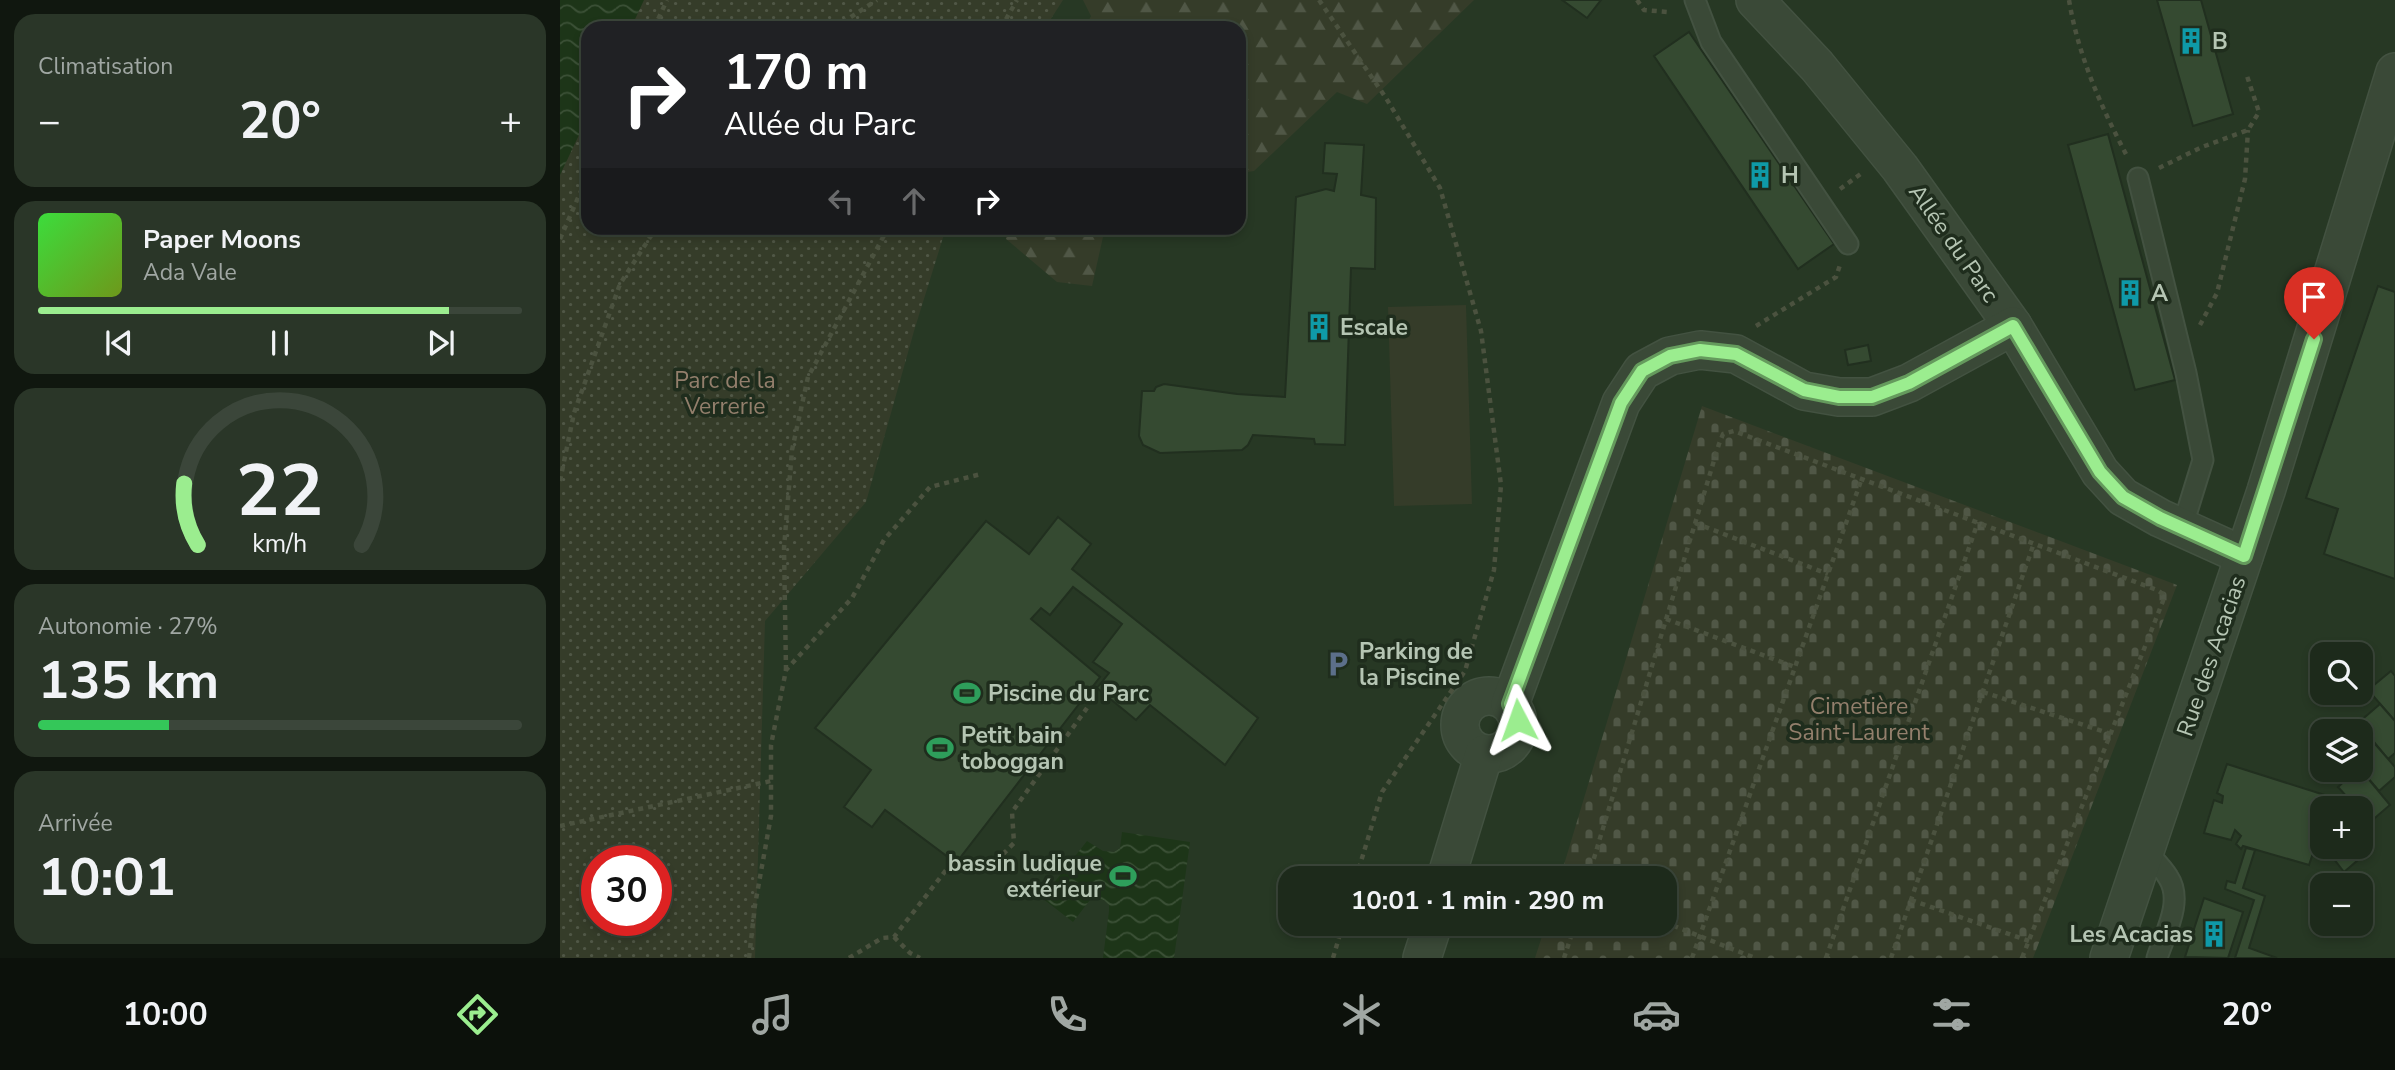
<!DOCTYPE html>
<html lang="fr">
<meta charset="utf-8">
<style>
body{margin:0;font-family:"Nunito Sans",sans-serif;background:#2a3628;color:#f1f3f6;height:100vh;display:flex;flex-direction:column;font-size:26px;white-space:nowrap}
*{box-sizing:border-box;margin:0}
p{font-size:23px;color:#a0a7a3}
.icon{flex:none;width:38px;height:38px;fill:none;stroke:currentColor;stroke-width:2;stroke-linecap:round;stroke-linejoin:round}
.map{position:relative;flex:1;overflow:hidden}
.sheet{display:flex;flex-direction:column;gap:14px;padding:14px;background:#10170f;width:560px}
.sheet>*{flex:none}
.top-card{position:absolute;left:21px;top:21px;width:665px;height:214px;border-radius:21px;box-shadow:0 4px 10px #0003,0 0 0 2px #3b463a;background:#202124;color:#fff;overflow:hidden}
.fabs{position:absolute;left:1750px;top:642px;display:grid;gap:14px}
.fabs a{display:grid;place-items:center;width:63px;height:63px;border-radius:14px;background:#1d2a1b;box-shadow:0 4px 10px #0003,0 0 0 2px #3b463a;font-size:35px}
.speed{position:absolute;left:21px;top:845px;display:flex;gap:14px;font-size:35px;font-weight:700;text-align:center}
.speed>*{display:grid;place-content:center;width:91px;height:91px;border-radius:50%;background:#1d2a1b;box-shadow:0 4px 10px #0003,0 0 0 2px #3b463a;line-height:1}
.speed .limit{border:10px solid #d22;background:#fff;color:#111}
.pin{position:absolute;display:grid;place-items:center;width:60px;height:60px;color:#fff;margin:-72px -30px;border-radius:50% 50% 50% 0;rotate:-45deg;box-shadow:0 0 7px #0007}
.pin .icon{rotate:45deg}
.me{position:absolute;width:77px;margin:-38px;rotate:356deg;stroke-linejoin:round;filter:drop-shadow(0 0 5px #0008)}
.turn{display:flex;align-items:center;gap:24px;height:147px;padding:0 28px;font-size:32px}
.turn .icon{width:91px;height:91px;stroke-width:2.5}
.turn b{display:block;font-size:49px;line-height:60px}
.lanes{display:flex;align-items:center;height:66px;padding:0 28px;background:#0003;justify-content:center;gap:35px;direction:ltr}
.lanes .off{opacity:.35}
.big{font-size:52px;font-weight:700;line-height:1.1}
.sheet .tile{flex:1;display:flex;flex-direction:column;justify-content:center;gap:10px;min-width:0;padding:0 24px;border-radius:21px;background:#2a3628}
.sheet .dial{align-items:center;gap:0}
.dial svg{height:182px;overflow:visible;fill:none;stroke:#3b463a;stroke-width:7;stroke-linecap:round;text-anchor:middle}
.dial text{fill:#f1f3f6;stroke:none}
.song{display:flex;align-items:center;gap:21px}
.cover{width:84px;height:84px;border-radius:10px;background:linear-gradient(135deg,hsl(120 70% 55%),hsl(80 70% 35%))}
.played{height:7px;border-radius:4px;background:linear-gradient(90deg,#9bed8f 85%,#3b463a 85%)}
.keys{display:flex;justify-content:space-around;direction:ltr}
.heat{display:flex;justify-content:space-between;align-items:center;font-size:38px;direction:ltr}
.charge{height:10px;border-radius:5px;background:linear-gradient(90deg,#34c759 27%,#3b463a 0)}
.trip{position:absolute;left:718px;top:866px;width:399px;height:70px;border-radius:21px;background:#1d2a1b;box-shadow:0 4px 10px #0003,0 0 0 2px #3b463a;font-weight:700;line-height:70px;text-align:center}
.dock{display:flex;height:112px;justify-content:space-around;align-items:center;background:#0c110b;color:#a0a7a3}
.dock .icon{width:49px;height:49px}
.dock .current{color:#9bed8f}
.dock b{font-size:32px;color:#f1f3f6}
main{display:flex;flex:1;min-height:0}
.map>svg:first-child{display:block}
.grass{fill:#353c29}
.forest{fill:url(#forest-firs)}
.cemetery{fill:url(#cemetery-stones)}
.park{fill:url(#park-dots);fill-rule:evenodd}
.water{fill:url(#water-waves)}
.building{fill:#354a31;stroke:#212f1f;stroke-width:2}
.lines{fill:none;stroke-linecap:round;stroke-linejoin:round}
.service-casing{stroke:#435241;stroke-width:23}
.minor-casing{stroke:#435241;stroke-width:40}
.path{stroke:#4b523f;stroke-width:4.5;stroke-dasharray:5 5;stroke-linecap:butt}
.service{stroke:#3a4937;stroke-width:19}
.minor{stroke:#3a4937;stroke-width:37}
.route-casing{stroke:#659a5d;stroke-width:18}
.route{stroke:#9bed8f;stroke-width:12}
.labels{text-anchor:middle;stroke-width:7;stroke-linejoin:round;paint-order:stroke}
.poi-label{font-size:23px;font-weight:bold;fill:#b5c5b3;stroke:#1f2d1d;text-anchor:start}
.street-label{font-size:23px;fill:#b5c5b3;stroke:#1f2d1d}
.park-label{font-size:23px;fill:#937f6c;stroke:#1f2d1d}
</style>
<main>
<section class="sheet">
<div class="tile"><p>Climatisation</p>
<div class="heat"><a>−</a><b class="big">20°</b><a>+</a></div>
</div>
<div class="tile">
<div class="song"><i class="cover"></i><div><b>Paper Moons</b><p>Ada Vale</p></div></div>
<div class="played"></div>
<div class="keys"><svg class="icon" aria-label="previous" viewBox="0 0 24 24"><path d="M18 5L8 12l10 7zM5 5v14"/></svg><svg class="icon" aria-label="pause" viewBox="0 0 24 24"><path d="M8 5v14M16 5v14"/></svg><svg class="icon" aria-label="next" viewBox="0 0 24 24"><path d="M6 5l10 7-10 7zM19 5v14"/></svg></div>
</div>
<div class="tile dial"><svg viewBox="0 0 100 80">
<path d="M14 69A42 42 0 1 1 86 69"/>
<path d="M14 69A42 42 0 0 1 8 42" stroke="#9bed8f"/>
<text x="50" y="56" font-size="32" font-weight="700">22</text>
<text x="50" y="72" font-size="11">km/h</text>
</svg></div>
<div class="tile"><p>Autonomie · 27%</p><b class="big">135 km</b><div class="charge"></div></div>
<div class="tile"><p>Arrivée</p><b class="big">10:01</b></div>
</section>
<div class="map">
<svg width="1835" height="958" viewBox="0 0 1835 958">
<defs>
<pattern id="forest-firs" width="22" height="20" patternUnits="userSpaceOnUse" patternTransform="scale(1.75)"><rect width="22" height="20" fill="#353c29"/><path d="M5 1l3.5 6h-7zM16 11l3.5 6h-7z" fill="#505746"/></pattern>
<pattern id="cemetery-stones" width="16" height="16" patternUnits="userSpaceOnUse" patternTransform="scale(1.75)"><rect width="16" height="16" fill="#353c29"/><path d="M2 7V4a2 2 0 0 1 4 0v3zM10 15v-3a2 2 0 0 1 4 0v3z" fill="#505746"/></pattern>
<pattern id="park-dots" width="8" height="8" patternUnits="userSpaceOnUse" patternTransform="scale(1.75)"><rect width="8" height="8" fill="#353c29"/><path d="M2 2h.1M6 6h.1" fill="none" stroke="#505746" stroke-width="1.8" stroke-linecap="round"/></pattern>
<pattern id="water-waves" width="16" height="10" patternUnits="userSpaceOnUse" patternTransform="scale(1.75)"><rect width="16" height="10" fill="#1d3518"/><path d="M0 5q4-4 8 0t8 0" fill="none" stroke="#3c5137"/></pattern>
</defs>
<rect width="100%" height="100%" fill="#273824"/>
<!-- grass -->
<polygon class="grass" points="906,305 912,504 834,506 828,307"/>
<!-- forest -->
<g class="forest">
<polygon points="523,0 914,0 807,104 777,92 694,171 679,173 679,28 525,28 531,16"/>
<polygon points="447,228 545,228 532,286 497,282 446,239"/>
</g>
<!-- cemetery -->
<polygon class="cemetery" points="1142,406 1617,585 1473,958 975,958 986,924 1104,924 1104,878 1000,878"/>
<!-- park -->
<path class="park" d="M0 0H503L485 28H28V228H386L354 331 306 502 205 621 195 958H0ZM37 861H96V920H37Z"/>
<!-- water -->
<g class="water">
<polygon points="0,0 84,0 71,28 28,28 28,116 0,175"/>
<polygon points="562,832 630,842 614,958 543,958 549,911 549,905 544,900 530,900 513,922 482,898 527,841 543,851 554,852 560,848"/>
</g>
<!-- building -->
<g class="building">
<polygon points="1002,0 1041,0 1027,18"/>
<polygon points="1597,0 1641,0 1673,114 1633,126"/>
<polygon points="1129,32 1274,244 1238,269 1094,56"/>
<polygon points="1548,134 1615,380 1575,390 1508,145"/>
<polygon points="765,143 804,145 801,195 816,198 815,269 791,268 785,445 755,444 754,439 693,435 688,445 682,450 600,453 583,445 579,436 582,391 594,391 596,387 604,384 677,394 725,397 736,197 766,189 774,191 777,174 763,173"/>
<polygon points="1818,286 1835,292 1835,579 1764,554 1778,509 1746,498"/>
<polygon points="1308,345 1311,361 1288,365 1285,350"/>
<polygon points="498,517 531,544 512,569 698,718 665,765 590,705 576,720 537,688 549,673 533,662 562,624 513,587 490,615 481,608 471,619 540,677 396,863 325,810 312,827 284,807 311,770 255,728 426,521 469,554"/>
<polygon points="1831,671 1835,676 1835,721 1808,690"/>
<polygon points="1820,704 1835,721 1835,753 1828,759 1798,723"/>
<polygon points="1809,737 1835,767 1835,777 1819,791 1801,770 1801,744"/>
<polygon points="1667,764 1771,797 1768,808 1762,808 1762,826 1749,865 1683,846 1681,849 1676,844 1681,836 1675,830 1671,840 1644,833 1654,800 1662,803 1663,796 1657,793"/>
<polygon points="1797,770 1801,770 1830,805 1809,823 1801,813 1801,808 1797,808 1778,787"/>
<polygon points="1801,834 1812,848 1784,872 1767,850 1768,847 1801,847"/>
<polygon points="1686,848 1695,850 1683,888 1705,896 1689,948 1717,958 1675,958 1694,900 1665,889 1667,881 1675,883"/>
<polygon points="1644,898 1683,912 1668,958 1625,957"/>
</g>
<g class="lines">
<defs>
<g id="service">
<polyline points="1135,0 1151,42 1288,244"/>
<polyline points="1578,178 1626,373 1643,460 1622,528"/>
<path d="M1586 851C1593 859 1602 867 1608 877 1624 901 1605 933 1597 958"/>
</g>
<g id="minor">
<polyline points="1195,0 1257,66 1340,168 1453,326 1540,472 1563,497 1600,518 1684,556"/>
<circle cx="929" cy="725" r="29"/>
<polyline points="950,704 1061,403 1082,371 1110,356 1140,350 1176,354 1244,391 1279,397 1312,397 1349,383 1453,326"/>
<polyline points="886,878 924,754"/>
<polyline points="862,958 873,924"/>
<polyline points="1549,958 1706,491 1835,72"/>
</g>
</defs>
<!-- service casing -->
<use href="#service" class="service-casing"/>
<!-- minor casing -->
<use href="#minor" class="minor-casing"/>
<!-- path -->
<g class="path">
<polyline points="759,0 826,98 880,188 921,331 941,485 934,570 905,671 822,792 796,878"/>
<polyline points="1077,0 1084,10 1107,12 1111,10"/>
<path d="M1509 0C1518 55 1541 107 1567 156"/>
<polyline points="94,28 107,0"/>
<polyline points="274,28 317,0"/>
<polyline points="441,28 457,0"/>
<polyline points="1599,168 1642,147 1688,130 1699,112 1686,73"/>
<polyline points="1280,189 1302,173"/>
<polyline points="0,239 28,175"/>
<polyline points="1640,325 1657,293 1685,179 1688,130"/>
<polyline points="1196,326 1276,277 1280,265"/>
<polyline points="0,481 14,413 60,284 96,228"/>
<polyline points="1135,523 1268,574"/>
<polyline points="1106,619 1235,667"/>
<polyline points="226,670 224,548 232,450 248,377 328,228"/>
<polyline points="1423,692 1551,734"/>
<polyline points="0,826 211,781"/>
<polyline points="1028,878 1159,444 1163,434 1174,431 1597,590 1603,594 1603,601 1462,958"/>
<polyline points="1351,900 1469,941"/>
<polyline points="1104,922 1195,958"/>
<polyline points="334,937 350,953 360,958"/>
<polyline points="189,958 195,905 211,816 211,745 226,670 292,598 324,540 370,487 421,474"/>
<path d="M289 958 322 938 334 937 390 865C427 874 429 868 454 843L452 812 527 708"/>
<polyline points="773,958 783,924"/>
<polyline points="1004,958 1015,924"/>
<polyline points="1132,958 1302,478"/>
<polyline points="1266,958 1418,522"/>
<polyline points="1331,958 1474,543"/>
</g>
<!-- service -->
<use href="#service" class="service"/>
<!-- minor -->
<use href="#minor" class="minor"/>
</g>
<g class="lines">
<defs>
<polyline id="route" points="958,720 950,704 1061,403 1082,371 1110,356 1140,350 1176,354 1244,390 1279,397 1312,397 1349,383 1453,326 1540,472 1563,497 1600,518 1684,556 1754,339"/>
</defs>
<!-- route casing -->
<use href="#route" class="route-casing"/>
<!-- route -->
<use href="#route" class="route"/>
</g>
<!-- icons -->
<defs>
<symbol id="building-bare" viewBox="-9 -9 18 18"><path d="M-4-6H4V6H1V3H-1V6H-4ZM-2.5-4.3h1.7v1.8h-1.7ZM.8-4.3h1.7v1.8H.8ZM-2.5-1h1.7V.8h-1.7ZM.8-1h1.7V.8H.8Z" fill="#0f9aa8" stroke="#1f2d1d" stroke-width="2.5" paint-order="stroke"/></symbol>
<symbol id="parking-bare" viewBox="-9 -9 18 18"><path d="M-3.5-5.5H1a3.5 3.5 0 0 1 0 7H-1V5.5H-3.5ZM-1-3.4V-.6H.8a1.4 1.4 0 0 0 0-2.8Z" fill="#5c6f8a" stroke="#1f2d1d" stroke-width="2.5" paint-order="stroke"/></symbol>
<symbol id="stadium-bare" viewBox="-9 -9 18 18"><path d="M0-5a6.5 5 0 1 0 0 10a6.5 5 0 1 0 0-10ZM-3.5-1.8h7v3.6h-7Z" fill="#2e9e5b" stroke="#1f2d1d" stroke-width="2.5" paint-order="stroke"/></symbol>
</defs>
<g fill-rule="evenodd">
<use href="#building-bare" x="1612" y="22" width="38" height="38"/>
<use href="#building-bare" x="1181" y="156" width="38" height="38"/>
<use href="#building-bare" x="1551" y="274" width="38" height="38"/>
<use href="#building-bare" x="740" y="308" width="38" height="38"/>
<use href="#parking-bare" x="759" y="645" width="38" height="38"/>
<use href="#stadium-bare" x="388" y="674" width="38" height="38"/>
<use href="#stadium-bare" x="361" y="729" width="38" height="38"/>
<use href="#stadium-bare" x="544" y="857" width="38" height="38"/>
<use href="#building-bare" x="1635" y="915" width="38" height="38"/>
</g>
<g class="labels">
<!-- poi labels -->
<g class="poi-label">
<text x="1652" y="49">B</text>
<text x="1221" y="183">H</text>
<text x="1591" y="301">A</text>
<text x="780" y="335">Escale</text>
<text x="799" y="659">Parking de<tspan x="799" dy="26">la Piscine</tspan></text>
<text x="428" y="701">Piscine du Parc</text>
<text x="401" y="743">Petit bain<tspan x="401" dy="26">toboggan</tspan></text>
<text x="542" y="871" text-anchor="end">bassin ludique<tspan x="542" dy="26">extérieur</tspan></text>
<text x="1633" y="942" text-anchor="end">Les Acacias</text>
</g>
<!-- street labels -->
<g class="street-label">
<text transform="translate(1394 243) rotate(55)" y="8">Allée du Parc</text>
<text transform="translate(1651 656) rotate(-71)" y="8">Rue des Acacias</text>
</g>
<!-- park labels -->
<g class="park-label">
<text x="165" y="388">Parc de la<tspan x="165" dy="26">Verrerie</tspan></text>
<text x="1299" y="714">Cimetière<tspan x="1299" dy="26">Saint-Laurent</tspan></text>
</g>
</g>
</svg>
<div class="fabs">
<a><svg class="icon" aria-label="search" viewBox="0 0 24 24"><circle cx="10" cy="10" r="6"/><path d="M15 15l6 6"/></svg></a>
<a><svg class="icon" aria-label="layers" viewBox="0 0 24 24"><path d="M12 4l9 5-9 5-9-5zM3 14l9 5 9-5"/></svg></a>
<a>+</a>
<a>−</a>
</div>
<div class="speed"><div class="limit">30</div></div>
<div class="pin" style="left:1754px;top:339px;background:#d93025"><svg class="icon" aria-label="arrive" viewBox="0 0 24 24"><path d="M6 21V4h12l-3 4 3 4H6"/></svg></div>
<svg class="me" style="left:958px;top:720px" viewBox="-20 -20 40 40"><path d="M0-17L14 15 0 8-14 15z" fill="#9bed8f" stroke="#fff" stroke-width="4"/></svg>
<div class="trip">10:01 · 1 min · 290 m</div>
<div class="top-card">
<div class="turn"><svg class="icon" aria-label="right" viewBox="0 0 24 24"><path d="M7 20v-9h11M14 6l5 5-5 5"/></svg><div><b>170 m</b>Allée du Parc</div></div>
<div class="lanes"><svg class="icon off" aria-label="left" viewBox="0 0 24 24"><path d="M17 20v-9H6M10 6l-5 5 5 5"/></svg><svg class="icon off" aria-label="ahead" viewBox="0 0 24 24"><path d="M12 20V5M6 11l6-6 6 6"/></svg><svg class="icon" aria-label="right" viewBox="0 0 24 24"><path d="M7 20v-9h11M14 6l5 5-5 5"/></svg></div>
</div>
</div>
</main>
<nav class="dock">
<b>10:00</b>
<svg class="icon current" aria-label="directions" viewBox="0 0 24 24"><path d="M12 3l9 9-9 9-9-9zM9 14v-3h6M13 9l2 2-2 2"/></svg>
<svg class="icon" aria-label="music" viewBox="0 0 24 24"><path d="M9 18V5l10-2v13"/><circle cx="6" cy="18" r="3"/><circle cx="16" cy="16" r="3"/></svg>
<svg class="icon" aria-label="phone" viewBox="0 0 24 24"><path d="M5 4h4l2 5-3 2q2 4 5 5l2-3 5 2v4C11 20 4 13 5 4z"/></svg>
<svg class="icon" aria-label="climate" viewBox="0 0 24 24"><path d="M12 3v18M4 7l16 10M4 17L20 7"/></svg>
<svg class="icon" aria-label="car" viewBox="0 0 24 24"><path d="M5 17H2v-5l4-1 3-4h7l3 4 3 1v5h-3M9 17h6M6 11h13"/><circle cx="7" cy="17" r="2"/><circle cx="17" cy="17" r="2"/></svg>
<svg class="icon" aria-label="filters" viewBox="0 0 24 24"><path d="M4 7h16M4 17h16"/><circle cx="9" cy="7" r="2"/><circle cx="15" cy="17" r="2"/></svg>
<b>20°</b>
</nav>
